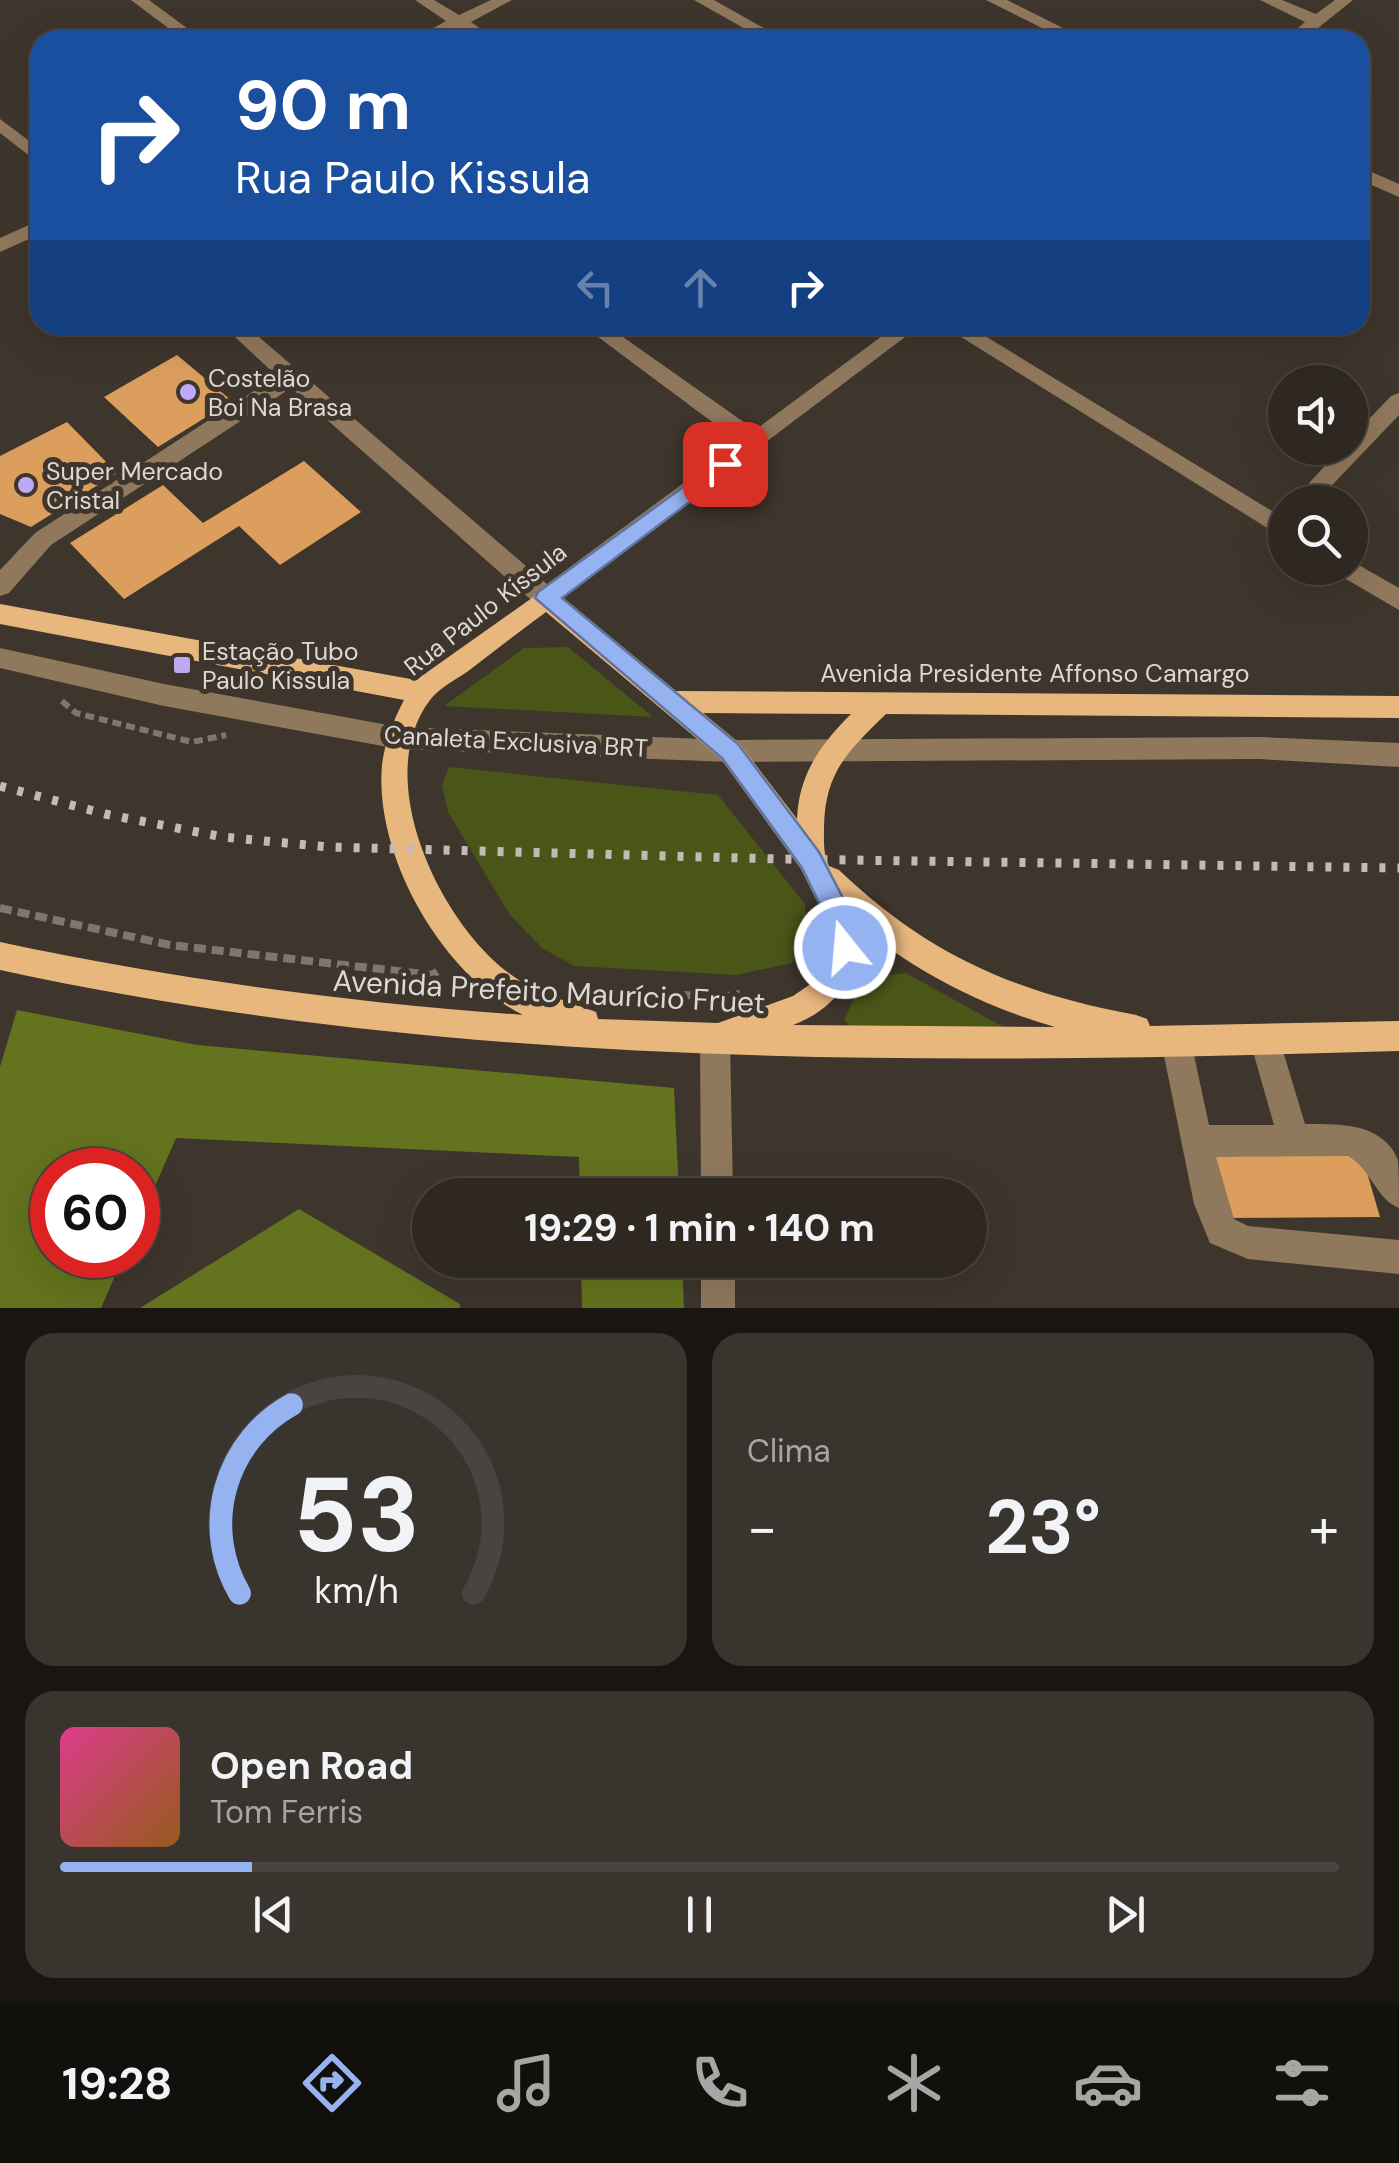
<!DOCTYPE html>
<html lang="pt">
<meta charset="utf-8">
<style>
body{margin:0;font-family:"DM Sans",sans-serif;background:#3a342e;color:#f1f3f6;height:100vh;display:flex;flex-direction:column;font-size:38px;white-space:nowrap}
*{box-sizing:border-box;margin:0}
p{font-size:32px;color:#a7a6a5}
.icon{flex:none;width:55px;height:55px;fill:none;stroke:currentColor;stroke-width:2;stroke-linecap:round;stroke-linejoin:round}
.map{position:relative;height:1308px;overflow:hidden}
.panel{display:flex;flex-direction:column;gap:25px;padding:25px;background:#191612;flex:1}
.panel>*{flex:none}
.guide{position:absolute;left:30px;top:30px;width:1340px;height:305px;border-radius:30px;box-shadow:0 10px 40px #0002,0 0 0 2px #49443f;background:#1a4fa0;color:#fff;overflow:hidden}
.tools{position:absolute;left:1268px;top:365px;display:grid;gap:20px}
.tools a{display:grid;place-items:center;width:100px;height:100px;border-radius:50%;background:#2e2821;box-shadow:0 10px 40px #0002,0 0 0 2px #49443f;font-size:50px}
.speed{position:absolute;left:30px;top:1148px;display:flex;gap:20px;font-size:50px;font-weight:700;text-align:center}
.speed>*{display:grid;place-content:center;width:130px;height:130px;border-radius:50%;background:#2e2821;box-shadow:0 10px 40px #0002,0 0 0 2px #49443f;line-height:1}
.speed .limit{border:15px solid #d22;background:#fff;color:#111}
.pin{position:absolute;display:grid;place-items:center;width:85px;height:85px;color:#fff;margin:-42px;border-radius:20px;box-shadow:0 5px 15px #0006}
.me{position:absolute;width:110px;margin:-55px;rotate:343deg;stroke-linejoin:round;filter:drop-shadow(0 0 8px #0008)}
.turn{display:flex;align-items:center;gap:35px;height:210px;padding:0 40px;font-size:45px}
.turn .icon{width:130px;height:130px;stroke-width:2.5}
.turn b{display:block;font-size:70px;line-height:85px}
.lanes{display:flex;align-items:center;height:95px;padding:0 40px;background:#0003;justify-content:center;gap:50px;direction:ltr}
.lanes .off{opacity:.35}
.big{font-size:75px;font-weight:700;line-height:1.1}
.panel .tile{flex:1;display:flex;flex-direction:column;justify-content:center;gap:15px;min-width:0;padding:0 35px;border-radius:30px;background:#3a342e}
.panel .dial{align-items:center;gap:0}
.dial svg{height:260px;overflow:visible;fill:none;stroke:#49443f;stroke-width:7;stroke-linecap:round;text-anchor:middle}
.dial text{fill:#f1f3f6;stroke:none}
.song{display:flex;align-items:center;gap:30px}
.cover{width:120px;height:120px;border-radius:15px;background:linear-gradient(135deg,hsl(330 70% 55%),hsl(30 70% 35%))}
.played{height:10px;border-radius:5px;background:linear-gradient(90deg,#95b2f1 15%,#49443f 15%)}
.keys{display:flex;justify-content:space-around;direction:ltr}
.heat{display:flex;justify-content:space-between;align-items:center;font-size:55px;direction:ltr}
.panel .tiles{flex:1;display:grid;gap:25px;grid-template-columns:1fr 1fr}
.tile:last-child{grid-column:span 2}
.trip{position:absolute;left:412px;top:1178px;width:575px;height:100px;border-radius:50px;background:#2e2821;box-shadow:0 10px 40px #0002,0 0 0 2px #49443f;font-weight:700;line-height:100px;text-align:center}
.menu{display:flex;height:160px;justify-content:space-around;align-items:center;background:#12100d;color:#a7a6a5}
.menu .icon{width:70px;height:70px}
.menu .selected{color:#95b2f1}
.menu b{font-size:45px;color:#f1f3f6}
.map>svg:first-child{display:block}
.green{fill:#4a5618}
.forest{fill:#64731e}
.building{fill:#db9e5d}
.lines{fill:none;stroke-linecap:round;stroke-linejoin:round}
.path-far1{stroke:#7f776f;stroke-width:6;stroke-dasharray:9 5;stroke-linecap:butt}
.path{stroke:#7f776f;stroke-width:8;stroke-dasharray:12 6;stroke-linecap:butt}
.minor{fill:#90785d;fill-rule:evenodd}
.major{fill:#e8b77e;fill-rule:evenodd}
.rail{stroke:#c1bbb5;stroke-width:9;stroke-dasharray:6 12;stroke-linecap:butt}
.route{fill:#95b2f1;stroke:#61749d;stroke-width:2.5}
.poi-dot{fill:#bea9f4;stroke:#3e352c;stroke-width:4}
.labels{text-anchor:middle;stroke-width:10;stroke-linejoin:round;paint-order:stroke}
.poi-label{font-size:25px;fill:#ddd8d2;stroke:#3e352c;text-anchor:start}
.street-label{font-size:25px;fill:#ddd8d2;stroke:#3e352c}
.near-street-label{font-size:30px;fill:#ddd8d2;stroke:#3e352c}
</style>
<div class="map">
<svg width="1399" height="1308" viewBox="0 0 1399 1308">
<rect width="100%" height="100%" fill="#3e352c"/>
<!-- green -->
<g class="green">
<polygon points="568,647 653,717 444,706 524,648"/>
<polygon points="449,767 718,795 805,904 806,931 792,963 736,975 574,966 542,948 510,915 448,812 442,785"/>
<polygon points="906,973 1007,1029 853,1030 844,1020 864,978"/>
</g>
<!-- forest -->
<g class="forest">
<polygon points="17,1010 197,1045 674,1088 679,1195 580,1195 579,1157 176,1138 138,1225 138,1170 52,1170 52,1255 124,1255 101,1308 0,1308 0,1067"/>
<polygon points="299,1209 460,1304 460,1308 140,1308"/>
<polygon points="581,1260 682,1260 684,1308 582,1308"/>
</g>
<!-- building -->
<g class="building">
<polygon points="177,355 232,401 158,447 104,397"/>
<polygon points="67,422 117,473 31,527 0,514 0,456"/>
<polygon points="304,461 361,512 280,565 239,526 124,599 70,543 163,485 203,523"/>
<polygon points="1361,1152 1380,1217 1222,1218 1207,1153"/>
</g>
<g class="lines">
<!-- path-far1 -->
<polyline class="path-far1" points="62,701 76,713 192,742 226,735"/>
<!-- path -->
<g class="path">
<polyline points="0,908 170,945 432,975 441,969"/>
<polyline points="593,990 722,997 740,994"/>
</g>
<!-- minor -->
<g class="minor">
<polygon points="131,0 149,0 203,40 184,40"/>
<polygon points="415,0 434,0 459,15 491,0 512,0 471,22 496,40 476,40 458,29 434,40 413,40 446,21"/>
<polygon points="694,0 714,0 785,40 765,40"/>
<polygon points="986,0 1007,0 1087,40 1066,40"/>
<polygon points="1260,0 1282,0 1316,14 1335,0 1353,0 1303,40 1284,40 1305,22"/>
<polygon points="0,119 40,149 40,164 0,133"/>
<polygon points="1360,167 1399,184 1399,197 1360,180"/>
<polygon points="40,220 40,234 0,252 0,238"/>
<polygon points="222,325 245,325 547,584 739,442 582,325 606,325 755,430 897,325 921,325 546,608 537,605 291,388 51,545 9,593 0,596 0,570 35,533 277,376"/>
<polygon points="942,325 967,325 1285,519 1285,539"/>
<polygon points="1399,393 1399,415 1316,502 1292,502 1341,448 1350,448 1350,439 1391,396"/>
<polygon points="1350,560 1399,588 1399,610 1339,575 1335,568 1350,568"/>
<polygon points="0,648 164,684 399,727 730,740 1259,737 1399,743 1399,767 1259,759 730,762 399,749 164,706 0,668"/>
<polygon points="715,1025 726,1029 730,1040 733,1195 701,1195 700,1040 704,1029"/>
<path d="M1176 1026 1187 1030 1191 1041 1209 1125H1274L1250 1041 1254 1030 1265 1026 1276 1030 1280 1041 1305 1124C1338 1124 1383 1122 1398 1160 1399 1173 1399 1194 1399 1208 1376 1199 1371 1169 1348 1156L1216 1157 1234 1219 1248 1226 1399 1240V1274L1248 1259 1210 1243 1194 1204 1161 1041 1165 1030Z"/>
<rect x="701" y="1260" width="34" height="48"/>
</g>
<!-- major -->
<path class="major" d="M546 588 555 591 676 691 1399 696V718L886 714C848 751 825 772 824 827 824 840 823 855 829 866L839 870C928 955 1016 993 1136 1015L1147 1019 1150 1026 1399 1021V1051C932 1065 459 1070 0 970V942C173 979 346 1002 523 1015 442 974 374 856 382 765 385 741 393 721 404 700L0 624V604L416 680ZM546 612 721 759 801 869 828 923 830 948 825 965 812 983 793 996 718 1023 598 1019 596 1012C564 1000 533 992 506 971 439 919 371 778 430 700 439 688 455 680 467 672 493 652 519 632 546 612ZM703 713 851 714C820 745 799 774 797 819L739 743ZM857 924C916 972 982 1006 1055 1027L793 1025C838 1008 862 972 857 924Z"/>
<!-- rail -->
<polyline class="rail" points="0,786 105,814 223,837 328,847 781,859 1399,868"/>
</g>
<!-- route -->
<polygon class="route" points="725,457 732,459 732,470 562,598 738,744 819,852 855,921 858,948 855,957 845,961 836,957 829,923 802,868 722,758 535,598 538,592"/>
<!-- markers -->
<g class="poi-dot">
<circle cx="188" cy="392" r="10"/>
<circle cx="26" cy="485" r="10"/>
<rect x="172" y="655" width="20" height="20" rx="5"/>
</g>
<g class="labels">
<!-- poi labels -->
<g class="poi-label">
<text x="208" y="387">Costelão<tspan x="208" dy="29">Boi Na Brasa</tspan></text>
<text x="46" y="480">Super Mercado<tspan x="46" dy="29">Cristal</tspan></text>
<text x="202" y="660">Estação Tubo<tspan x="202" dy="29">Paulo Kissula</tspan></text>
</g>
<!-- street labels -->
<g class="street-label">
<text transform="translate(485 609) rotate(-38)" y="9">Rua Paulo Kissula</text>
<text x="1035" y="682">Avenida Presidente Affonso Camargo</text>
<text transform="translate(516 741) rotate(3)" y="9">Canaleta Exclusiva BRT</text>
</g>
<!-- near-street labels -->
<g class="near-street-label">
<text transform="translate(549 992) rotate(3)" y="10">Avenida Prefeito Maurício Fruet</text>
</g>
</g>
</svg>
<div class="tools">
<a><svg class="icon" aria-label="sound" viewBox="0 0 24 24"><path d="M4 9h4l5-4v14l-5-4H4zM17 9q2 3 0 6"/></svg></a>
<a><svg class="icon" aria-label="search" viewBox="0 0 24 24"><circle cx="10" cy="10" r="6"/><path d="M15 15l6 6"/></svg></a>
</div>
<div class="speed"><div class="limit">60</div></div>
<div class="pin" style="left:725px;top:464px;background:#d93025"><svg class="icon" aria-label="arrive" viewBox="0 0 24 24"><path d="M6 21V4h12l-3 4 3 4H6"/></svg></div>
<svg class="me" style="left:845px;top:948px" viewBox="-20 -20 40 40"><circle r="17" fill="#95b2f1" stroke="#fff" stroke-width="3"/><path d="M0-11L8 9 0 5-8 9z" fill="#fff"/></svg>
<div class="trip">19:29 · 1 min · 140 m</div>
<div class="guide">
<div class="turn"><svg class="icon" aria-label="right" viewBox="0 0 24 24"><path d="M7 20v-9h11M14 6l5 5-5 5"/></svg><div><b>90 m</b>Rua Paulo Kissula</div></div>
<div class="lanes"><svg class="icon off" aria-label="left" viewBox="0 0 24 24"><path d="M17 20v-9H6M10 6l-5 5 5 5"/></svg><svg class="icon off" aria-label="ahead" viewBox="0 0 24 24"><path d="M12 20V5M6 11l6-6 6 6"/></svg><svg class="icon" aria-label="right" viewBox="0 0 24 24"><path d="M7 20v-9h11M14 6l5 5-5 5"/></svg></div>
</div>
</div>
<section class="panel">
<div class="tiles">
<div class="tile dial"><svg viewBox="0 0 100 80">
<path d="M14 69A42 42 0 1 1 86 69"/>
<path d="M14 69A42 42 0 0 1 30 11" stroke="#95b2f1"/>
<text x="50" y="56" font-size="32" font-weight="700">53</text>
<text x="50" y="72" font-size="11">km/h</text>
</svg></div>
<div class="tile"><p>Clima</p>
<div class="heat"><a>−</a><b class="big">23°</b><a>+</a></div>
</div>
<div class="tile">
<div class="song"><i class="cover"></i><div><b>Open Road</b><p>Tom Ferris</p></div></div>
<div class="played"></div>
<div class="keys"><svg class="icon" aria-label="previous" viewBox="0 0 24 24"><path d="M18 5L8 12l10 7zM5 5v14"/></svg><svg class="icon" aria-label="pause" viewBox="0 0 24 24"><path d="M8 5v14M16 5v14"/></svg><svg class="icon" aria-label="next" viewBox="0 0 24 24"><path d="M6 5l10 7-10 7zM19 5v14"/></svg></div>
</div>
</div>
</section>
<nav class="menu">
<b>19:28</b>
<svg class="icon selected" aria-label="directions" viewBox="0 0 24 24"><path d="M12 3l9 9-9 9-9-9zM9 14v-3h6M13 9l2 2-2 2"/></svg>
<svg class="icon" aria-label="music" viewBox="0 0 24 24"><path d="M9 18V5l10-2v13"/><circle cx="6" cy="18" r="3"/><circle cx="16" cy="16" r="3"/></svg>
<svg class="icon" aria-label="phone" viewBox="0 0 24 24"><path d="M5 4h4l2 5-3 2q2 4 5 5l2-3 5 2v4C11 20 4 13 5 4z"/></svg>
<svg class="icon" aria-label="climate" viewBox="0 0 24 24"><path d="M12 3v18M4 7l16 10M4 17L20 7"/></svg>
<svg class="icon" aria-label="car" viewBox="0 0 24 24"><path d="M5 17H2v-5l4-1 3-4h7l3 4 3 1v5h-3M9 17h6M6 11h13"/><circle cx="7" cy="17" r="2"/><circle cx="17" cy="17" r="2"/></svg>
<svg class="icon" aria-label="filters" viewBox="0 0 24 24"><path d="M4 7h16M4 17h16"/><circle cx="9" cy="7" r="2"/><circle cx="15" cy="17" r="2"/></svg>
</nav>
